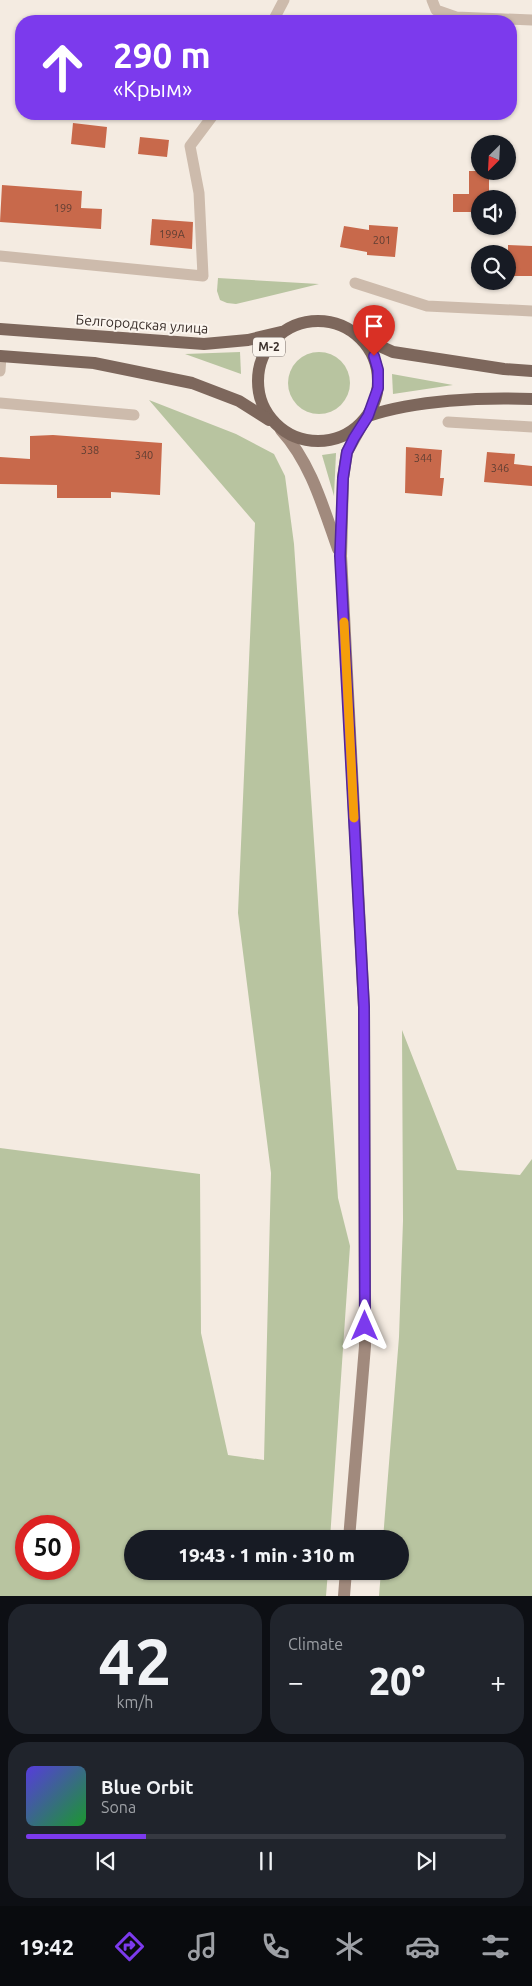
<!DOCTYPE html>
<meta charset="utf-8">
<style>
body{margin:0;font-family:Ubuntu,sans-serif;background:#20242c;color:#f1f3f6;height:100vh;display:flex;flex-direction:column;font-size:19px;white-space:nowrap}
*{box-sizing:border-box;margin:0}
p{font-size:16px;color:#9ea1a6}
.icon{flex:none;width:28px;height:28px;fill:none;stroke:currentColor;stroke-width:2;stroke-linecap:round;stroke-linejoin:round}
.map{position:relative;height:1596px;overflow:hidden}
.details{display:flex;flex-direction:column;gap:8px;padding:8px;background:#0d0f14;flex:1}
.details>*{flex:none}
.top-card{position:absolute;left:15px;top:15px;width:502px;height:105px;border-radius:20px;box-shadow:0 1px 4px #0004;background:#7c3aed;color:#fff;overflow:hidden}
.needle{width:32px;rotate:204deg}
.controls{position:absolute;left:471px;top:135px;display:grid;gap:10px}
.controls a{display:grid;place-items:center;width:45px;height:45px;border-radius:50%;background:#171b24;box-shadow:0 1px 4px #0004;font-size:25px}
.speed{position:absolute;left:15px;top:1515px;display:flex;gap:10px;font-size:25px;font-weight:700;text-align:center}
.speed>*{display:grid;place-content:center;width:65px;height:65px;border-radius:50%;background:#171b24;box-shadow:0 1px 4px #0004;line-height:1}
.speed .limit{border:8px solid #d22;background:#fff;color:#111}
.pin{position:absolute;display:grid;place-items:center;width:42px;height:42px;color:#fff;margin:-51px -21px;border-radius:50% 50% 50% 0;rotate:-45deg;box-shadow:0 0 5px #0007}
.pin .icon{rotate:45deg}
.me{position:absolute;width:55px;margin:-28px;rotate:0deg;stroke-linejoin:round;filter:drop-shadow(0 0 4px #0008)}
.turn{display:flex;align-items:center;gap:18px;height:105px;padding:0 15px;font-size:22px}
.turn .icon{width:65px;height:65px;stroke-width:2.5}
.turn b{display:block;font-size:35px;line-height:42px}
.big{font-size:38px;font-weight:800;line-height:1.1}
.details .widget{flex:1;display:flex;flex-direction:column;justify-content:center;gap:8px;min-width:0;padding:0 18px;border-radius:20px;background:#20242c}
.details .dial{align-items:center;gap:0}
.dial b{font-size:65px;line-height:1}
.song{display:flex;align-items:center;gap:15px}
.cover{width:60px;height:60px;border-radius:8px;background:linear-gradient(135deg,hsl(250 70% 55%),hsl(130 70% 35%))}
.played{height:5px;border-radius:2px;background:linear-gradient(90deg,#7c3aed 25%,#363941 25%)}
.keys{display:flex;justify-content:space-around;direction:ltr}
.heat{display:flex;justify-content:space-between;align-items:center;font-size:28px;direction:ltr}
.details .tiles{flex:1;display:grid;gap:8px;grid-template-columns:1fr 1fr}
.widget:last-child{grid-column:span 2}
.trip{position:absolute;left:124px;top:1530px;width:285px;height:50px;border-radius:25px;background:#171b24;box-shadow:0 1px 4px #0004;font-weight:800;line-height:50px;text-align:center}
.menu{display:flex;height:80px;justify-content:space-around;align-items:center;background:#090b0e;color:#9ea1a6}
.menu .icon{width:35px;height:35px}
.menu .current{color:#7c3aed}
.menu b{font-size:22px;color:#f1f3f6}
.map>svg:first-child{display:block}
.green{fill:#b8c4a0;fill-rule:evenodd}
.building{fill:#c8694b}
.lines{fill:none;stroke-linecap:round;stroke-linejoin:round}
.service{stroke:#cdbbac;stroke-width:11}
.secondary{stroke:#a18a7d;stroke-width:12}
.primary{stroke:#7d675c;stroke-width:12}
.route-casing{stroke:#51269a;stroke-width:12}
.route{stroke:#7c3aed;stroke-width:9}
.slow{stroke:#f59e0b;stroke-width:9}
.labels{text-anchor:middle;stroke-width:4;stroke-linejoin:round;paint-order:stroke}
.number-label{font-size:11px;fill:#5e3e33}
.shield{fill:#fbf5ee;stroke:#756b66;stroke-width:1}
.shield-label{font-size:12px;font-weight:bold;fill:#3b302b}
.street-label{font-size:14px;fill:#3b302b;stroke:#fbf5ee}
</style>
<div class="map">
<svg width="532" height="1596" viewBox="0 0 532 1596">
<rect width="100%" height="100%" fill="#f4ebe1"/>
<!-- green -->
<g class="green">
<polygon points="218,278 319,284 236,304 227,303 220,300 217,291"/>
<circle cx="319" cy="383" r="31"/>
<polygon points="240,352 241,374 185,354"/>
<polygon points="392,374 453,385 393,394"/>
<path d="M149 400 236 434 274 454 285 476 294 544 338 1198 350 1246 330 1539H132V1571H328L326 1596H0V1148L200 1174 201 1333 228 1455 264 1460 271 1173 238 913 255 523ZM26 1526H69V1569H26Z"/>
<polygon points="336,453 334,496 322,455"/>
<polygon points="402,1030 457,1170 520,1175 532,1159 532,1596 379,1596 381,1571 400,1571 400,1539 383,1539 399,1337 403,1221"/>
</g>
<!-- building -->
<g class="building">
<polygon points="73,123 107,127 105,148 71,144"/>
<polygon points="140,137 169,140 167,157 138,154"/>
<polygon points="469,171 489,171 489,199 480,199 480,212 453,212 453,194 469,194"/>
<polygon points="2,185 82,191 81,208 102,209 101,229 0,222"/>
<polygon points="152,219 193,222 192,249 150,245"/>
<polygon points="369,225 398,227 395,257 367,255 367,252 340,247 344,226 369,230"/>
<polygon points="508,245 532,246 532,276 508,276"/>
<polygon points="53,435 162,443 160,495 111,492 111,498 57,498 57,485 0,484 0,457 30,459 30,436"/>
<polygon points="406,447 442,450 440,478 444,478 442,496 405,493"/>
<polygon points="487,452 515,454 514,464 532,466 532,486 484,482"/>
</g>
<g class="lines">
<!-- service -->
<g class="service">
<polyline points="432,0 436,10 456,17 532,20"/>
<polyline points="273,21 284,0"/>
<polyline points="0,256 203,276 199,193 190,146 214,114"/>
<polyline points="355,283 427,306 532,311"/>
<polyline points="0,371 1,356"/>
<polyline points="0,403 134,415"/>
<polyline points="448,422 532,427"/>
</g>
<!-- secondary -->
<g class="secondary">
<path d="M281 430C311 463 323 507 338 549"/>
<polyline points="349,1539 365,1346 364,1007 341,556 343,478 347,452 363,423"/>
<polyline points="344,1596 346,1571"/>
</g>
<!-- primary -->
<g class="primary">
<circle cx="318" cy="381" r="60"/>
<polyline points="0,329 204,344 248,340 281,332"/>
<polyline points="364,339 393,352 504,369 532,371"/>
<polyline points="0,356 94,363 192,383 239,401 269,420"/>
<path d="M368 416C416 400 482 397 532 399"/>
</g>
</g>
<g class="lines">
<defs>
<polyline id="route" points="365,1326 364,1007 340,556 343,478 347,452 354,438 368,416 378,388 378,370 374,356"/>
</defs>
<!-- route casing -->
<use href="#route" class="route-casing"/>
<!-- route -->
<use href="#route" class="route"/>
<!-- slow -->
<polyline class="slow" points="344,622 354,818"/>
</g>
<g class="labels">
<!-- number labels -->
<g class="number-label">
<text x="63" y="212">199</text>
<text x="172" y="238">199А</text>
<text x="382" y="244">201</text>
<text x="90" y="454">338</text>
<text x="144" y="459">340</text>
<text x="423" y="462">344</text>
<text x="500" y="472">346</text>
</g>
<!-- shield labels -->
<rect class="shield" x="253" y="337.5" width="32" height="19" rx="4"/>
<g class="shield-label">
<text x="269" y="351">М-2</text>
</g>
<!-- street labels -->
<g class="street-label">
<text transform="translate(142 324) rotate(4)" y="5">Белгородская улица</text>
</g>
</g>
</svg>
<div class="controls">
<a><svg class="needle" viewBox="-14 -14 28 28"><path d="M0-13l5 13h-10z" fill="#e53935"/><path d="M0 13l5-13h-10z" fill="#9ea1a6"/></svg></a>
<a><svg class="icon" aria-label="sound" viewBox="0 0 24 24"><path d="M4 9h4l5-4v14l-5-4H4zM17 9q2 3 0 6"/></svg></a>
<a><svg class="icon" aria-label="search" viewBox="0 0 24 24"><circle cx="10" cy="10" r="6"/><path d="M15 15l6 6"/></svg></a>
</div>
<div class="speed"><div class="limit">50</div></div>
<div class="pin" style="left:374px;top:356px;background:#d93025"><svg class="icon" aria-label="arrive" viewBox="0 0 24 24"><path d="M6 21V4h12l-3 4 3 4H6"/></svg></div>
<svg class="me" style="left:365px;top:1326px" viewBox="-20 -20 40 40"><path d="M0-17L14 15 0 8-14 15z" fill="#7c3aed" stroke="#fff" stroke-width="4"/></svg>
<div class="trip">19:43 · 1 min · 310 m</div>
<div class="top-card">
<div class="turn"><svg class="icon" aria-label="ahead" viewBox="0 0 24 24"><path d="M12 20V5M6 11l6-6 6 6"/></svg><div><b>290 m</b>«Крым»</div></div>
</div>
</div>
<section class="details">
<div class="tiles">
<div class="widget dial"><b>42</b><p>km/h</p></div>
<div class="widget"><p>Climate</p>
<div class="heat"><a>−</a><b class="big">20°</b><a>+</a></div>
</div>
<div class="widget">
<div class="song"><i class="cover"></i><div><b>Blue Orbit</b><p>Sona</p></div></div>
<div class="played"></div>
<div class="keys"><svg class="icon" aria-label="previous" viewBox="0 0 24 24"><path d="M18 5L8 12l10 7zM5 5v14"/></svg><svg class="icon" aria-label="pause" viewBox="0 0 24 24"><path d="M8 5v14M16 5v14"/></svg><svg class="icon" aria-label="next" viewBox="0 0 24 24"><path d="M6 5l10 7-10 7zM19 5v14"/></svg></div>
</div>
</div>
</section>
<nav class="menu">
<b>19:42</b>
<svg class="icon current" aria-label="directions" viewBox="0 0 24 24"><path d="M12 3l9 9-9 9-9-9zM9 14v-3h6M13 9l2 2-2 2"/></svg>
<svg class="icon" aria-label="music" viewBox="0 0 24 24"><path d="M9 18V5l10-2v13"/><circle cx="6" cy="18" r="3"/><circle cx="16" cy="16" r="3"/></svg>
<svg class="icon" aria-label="phone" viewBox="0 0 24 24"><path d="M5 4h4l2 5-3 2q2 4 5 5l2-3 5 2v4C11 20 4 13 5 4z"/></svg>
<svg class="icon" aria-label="climate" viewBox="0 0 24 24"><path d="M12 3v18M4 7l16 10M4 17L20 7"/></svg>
<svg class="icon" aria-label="car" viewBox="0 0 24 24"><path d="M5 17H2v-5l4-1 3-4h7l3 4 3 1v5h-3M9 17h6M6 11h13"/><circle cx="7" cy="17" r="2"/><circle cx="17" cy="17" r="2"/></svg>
<svg class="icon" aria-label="filters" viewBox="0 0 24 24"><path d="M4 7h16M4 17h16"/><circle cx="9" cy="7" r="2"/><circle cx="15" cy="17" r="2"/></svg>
</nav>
